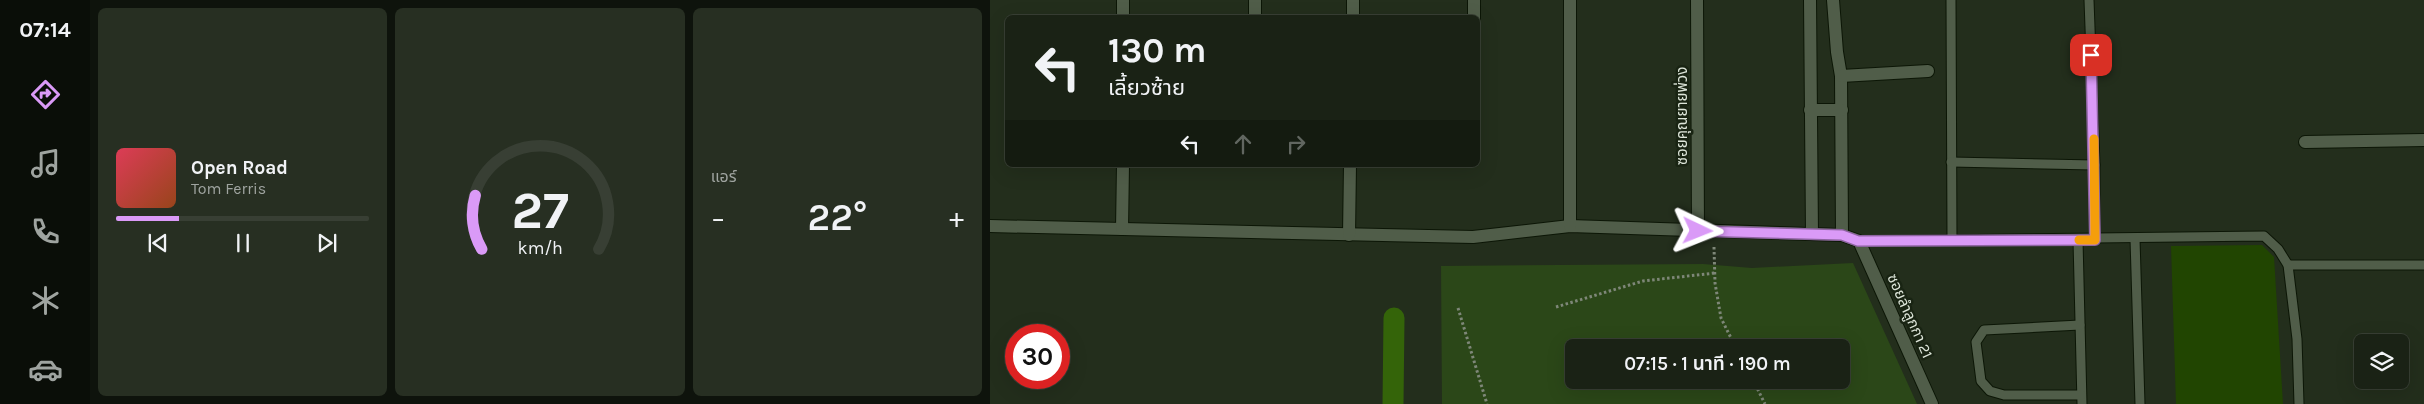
<!DOCTYPE html>
<html lang="th">
<meta charset="utf-8">
<style>
body{margin:0;font-family:Karla,"Noto Sans Thai",sans-serif;background:#272f22;color:#f1f3f6;height:100vh;display:flex;flex-direction:column;font-size:19px;white-space:nowrap}
*{box-sizing:border-box;margin:0}
p{font-size:16px;color:#9fa4a0}
.icon{flex:none;width:28px;height:28px;fill:none;stroke:currentColor;stroke-width:2;stroke-linecap:round;stroke-linejoin:round}
.map{position:relative;flex:1;overflow:hidden}
.side{display:flex;flex-direction:column;gap:8px;padding:8px;background:#0e130c;width:900px}
.side>*{flex:none}
.banner{position:absolute;left:15px;top:15px;width:475px;height:152px;border-radius:8px;box-shadow:0 5px 20px #0002,0 0 0 1px #383f34;background:#1a2215;color:#f1f3f6;overflow:hidden}
.controls{position:absolute;left:1364px;top:334px;display:grid;gap:10px}
.controls a{display:grid;place-items:center;width:55px;height:55px;border-radius:8px;background:#1a2215;box-shadow:0 5px 20px #0002,0 0 0 1px #383f34;font-size:25px}
.speed{position:absolute;left:15px;top:324px;display:flex;gap:10px;font-size:25px;font-weight:700;text-align:center}
.speed>*{display:grid;place-content:center;width:65px;height:65px;border-radius:50%;background:#1a2215;box-shadow:0 5px 20px #0002,0 0 0 1px #383f34;line-height:1}
.speed .limit{border:8px solid #d22;background:#fff;color:#111}
.pin{position:absolute;display:grid;place-items:center;width:42px;height:42px;color:#fff;margin:-21px;border-radius:10px;box-shadow:0 2px 8px #0006}
.me{position:absolute;width:55px;margin:-28px;rotate:92deg;stroke-linejoin:round;filter:drop-shadow(0 0 4px #0008)}
.turn{display:flex;align-items:center;gap:18px;height:105px;padding:0 20px;font-size:22px}
.turn .icon{width:65px;height:65px;stroke-width:2.5}
.turn b{display:block;font-size:35px;line-height:42px}
.lanes{display:flex;align-items:center;height:48px;padding:0 20px;background:#0003;justify-content:center;gap:25px;direction:ltr}
.lanes .off{opacity:.35}
.big{font-size:38px;font-weight:600;line-height:1.1}
.side .card{flex:1;display:flex;flex-direction:column;justify-content:center;gap:8px;min-width:0;padding:0 18px;border-radius:8px;background:#272f22}
.side .dial{align-items:center;gap:0}
.dial svg{height:130px;overflow:visible;fill:none;stroke:#383f34;stroke-width:7;stroke-linecap:round;text-anchor:middle}
.dial text{fill:#f1f3f6;stroke:none}
.song{display:flex;align-items:center;gap:15px}
.cover{width:60px;height:60px;border-radius:8px;background:linear-gradient(135deg,hsl(350 70% 55%),hsl(20 70% 35%))}
.played{height:5px;border-radius:2px;background:linear-gradient(90deg,#da9af7 25%,#383f34 25%)}
.keys{display:flex;justify-content:space-around;direction:ltr}
.heat{display:flex;justify-content:space-between;align-items:center;font-size:28px;direction:ltr}
.side .tiles{flex:1;display:grid;gap:8px;grid-template-columns:repeat(3,1fr)}
.trip{position:absolute;left:575px;top:339px;width:285px;height:50px;border-radius:8px;background:#1a2215;box-shadow:0 5px 20px #0002,0 0 0 1px #383f34;font-weight:600;line-height:50px;text-align:center}
main{display:flex;flex:1;min-height:0}
.dock{display:flex;flex-direction:column;width:90px;justify-content:space-around;align-items:center;background:#0a0e08;color:#9fa4a0}
.dock .icon{width:35px;height:35px}
.dock .selected{color:#da9af7}
.dock b{font-size:22px;color:#f1f3f6}
.map>svg:first-child{display:block}
.green{fill:#2b4718;fill-rule:evenodd}
.lines{fill:none;stroke-linecap:round;stroke-linejoin:round}
.canal{stroke:#346409;stroke-width:21}
.building{fill:#214501}
.lane-casing{stroke:#0c1606;stroke-width:11}
.street-casing{stroke:#0c1606;stroke-width:14}
.path{stroke:#7e8778;stroke-width:3;stroke-dasharray:2.5 2.5;stroke-linecap:butt}
.lane{stroke:#505d49;stroke-width:9}
.street{stroke:#505d49;stroke-width:12}
.route-casing{stroke:#8e64a1;stroke-width:12}
.route{stroke:#da9af7;stroke-width:9}
.slow{stroke:#f59e0b;stroke-width:9}
.labels{text-anchor:middle;stroke-width:5;stroke-linejoin:round;paint-order:stroke}
.street-label{font-size:15px;fill:#dde5d9;stroke:#192413}
</style>
<main>
<nav class="dock">
<b>07:14</b>
<svg class="icon selected" aria-label="directions" viewBox="0 0 24 24"><path d="M12 3l9 9-9 9-9-9zM9 14v-3h6M13 9l2 2-2 2"/></svg>
<svg class="icon" aria-label="music" viewBox="0 0 24 24"><path d="M9 18V5l10-2v13"/><circle cx="6" cy="18" r="3"/><circle cx="16" cy="16" r="3"/></svg>
<svg class="icon" aria-label="phone" viewBox="0 0 24 24"><path d="M5 4h4l2 5-3 2q2 4 5 5l2-3 5 2v4C11 20 4 13 5 4z"/></svg>
<svg class="icon" aria-label="climate" viewBox="0 0 24 24"><path d="M12 3v18M4 7l16 10M4 17L20 7"/></svg>
<svg class="icon" aria-label="car" viewBox="0 0 24 24"><path d="M5 17H2v-5l4-1 3-4h7l3 4 3 1v5h-3M9 17h6M6 11h13"/><circle cx="7" cy="17" r="2"/><circle cx="17" cy="17" r="2"/></svg>
</nav>
<section class="side">
<div class="tiles">
<div class="card">
<div class="song"><i class="cover"></i><div><b>Open Road</b><p>Tom Ferris</p></div></div>
<div class="played"></div>
<div class="keys"><svg class="icon" aria-label="previous" viewBox="0 0 24 24"><path d="M18 5L8 12l10 7zM5 5v14"/></svg><svg class="icon" aria-label="pause" viewBox="0 0 24 24"><path d="M8 5v14M16 5v14"/></svg><svg class="icon" aria-label="next" viewBox="0 0 24 24"><path d="M6 5l10 7-10 7zM19 5v14"/></svg></div>
</div>
<div class="card dial"><svg viewBox="0 0 100 80">
<path d="M14 69A42 42 0 1 1 86 69"/>
<path d="M14 69A42 42 0 0 1 10 36" stroke="#da9af7"/>
<text x="50" y="56" font-size="32" font-weight="700">27</text>
<text x="50" y="72" font-size="11">km/h</text>
</svg></div>
<div class="card"><p>แอร์</p>
<div class="heat"><a>−</a><b class="big">22°</b><a>+</a></div>
</div>
</div>
</section>
<div class="map">
<svg width="1434" height="404" viewBox="0 0 1434 404">
<rect width="100%" height="100%" fill="#232e1c"/>
<!-- green -->
<path class="green" d="M863 263 927 404H452L451 266 713 264 762 268ZM584 348H851V380H584Z"/>
<g class="lines">
<!-- canal -->
<polyline class="canal" points="403,404 404,318"/>
</g>
<!-- building -->
<polygon class="building" points="1272,245 1284,257 1293,404 1186,404 1181,246"/>
<g class="lines">
<defs>
<g id="lane">
<polyline points="961,0 962,240"/>
<polyline points="1099,0 1105,165 1105,240"/>
<polyline points="961,162 1105,165"/>
<polyline points="1145,239 1150,404"/>
<polyline points="1088,240 1092,404"/>
<polyline points="869,241 1274,236 1288,249 1298,265 1307,339 1309,404"/>
<polyline points="1298,265 1434,265"/>
<polyline points="1090,325 994,330 986,342 991,381 1000,391 1014,395 1091,395"/>
</g>
<g id="street">
<polyline points="707,0 708,231"/>
<polyline points="820,0 822,234"/>
<polyline points="843,0 847,52 851,76 852,235"/>
<polyline points="133,18 133,0"/>
<polyline points="265,18 265,0"/>
<polyline points="363,18 363,0"/>
<polyline points="484,18 484,0"/>
<polyline points="851,76 938,71"/>
<polyline points="820,110 852,110"/>
<polyline points="1315,142 1434,140"/>
<polyline points="0,226 483,237 580,226 852,235 869,241 942,404"/>
<polyline points="580,226 580,0"/>
<polyline points="132,229 133,165"/>
<polyline points="359,235 360,165"/>
</g>
</defs>
<!-- lane casing -->
<use href="#lane" class="lane-casing"/>
<!-- street casing -->
<use href="#street" class="street-casing"/>
<!-- path -->
<g class="path">
<polyline points="724,247 725,283 731,318 746,348"/>
<polyline points="566,307 653,281 725,273"/>
<polyline points="468,308 497,404"/>
<polyline points="763,380 775,404"/>
</g>
<!-- lane -->
<use href="#lane" class="lane"/>
<!-- street -->
<use href="#street" class="street"/>
</g>
<g class="lines">
<defs>
<polyline id="route" points="708,231 852,235 868,241 1105,240 1101,55"/>
</defs>
<!-- route casing -->
<use href="#route" class="route-casing"/>
<!-- route -->
<use href="#route" class="route"/>
<!-- slow -->
<polyline class="slow" points="1089,240 1105,240 1104,139"/>
</g>
<g class="labels">
<!-- street labels -->
<g class="street-label">
<text transform="translate(692 116) rotate(-90)" y="5">ซอยคุณยายพ่วง</text>
<text transform="translate(920 316) rotate(66)" y="5">ซอยลำลูกกา 21</text>
</g>
</g>
</svg>
<div class="controls">
<a><svg class="icon" aria-label="layers" viewBox="0 0 24 24"><path d="M12 4l9 5-9 5-9-5zM3 14l9 5 9-5"/></svg></a>
</div>
<div class="speed"><div class="limit">30</div></div>
<div class="pin" style="left:1101px;top:55px;background:#d93025"><svg class="icon" aria-label="arrive" viewBox="0 0 24 24"><path d="M6 21V4h12l-3 4 3 4H6"/></svg></div>
<svg class="me" style="left:708px;top:231px" viewBox="-20 -20 40 40"><path d="M0-17L14 15 0 8-14 15z" fill="#da9af7" stroke="#fff" stroke-width="4"/></svg>
<div class="trip">07:15 · 1 นาที · 190 m</div>
<div class="banner">
<div class="turn"><svg class="icon" aria-label="left" viewBox="0 0 24 24"><path d="M17 20v-9H6M10 6l-5 5 5 5"/></svg><div><b>130 m</b>เลี้ยวซ้าย</div></div>
<div class="lanes"><svg class="icon" aria-label="left" viewBox="0 0 24 24"><path d="M17 20v-9H6M10 6l-5 5 5 5"/></svg><svg class="icon off" aria-label="ahead" viewBox="0 0 24 24"><path d="M12 20V5M6 11l6-6 6 6"/></svg><svg class="icon off" aria-label="right" viewBox="0 0 24 24"><path d="M7 20v-9h11M14 6l5 5-5 5"/></svg></div>
</div>
</div>
</main>
